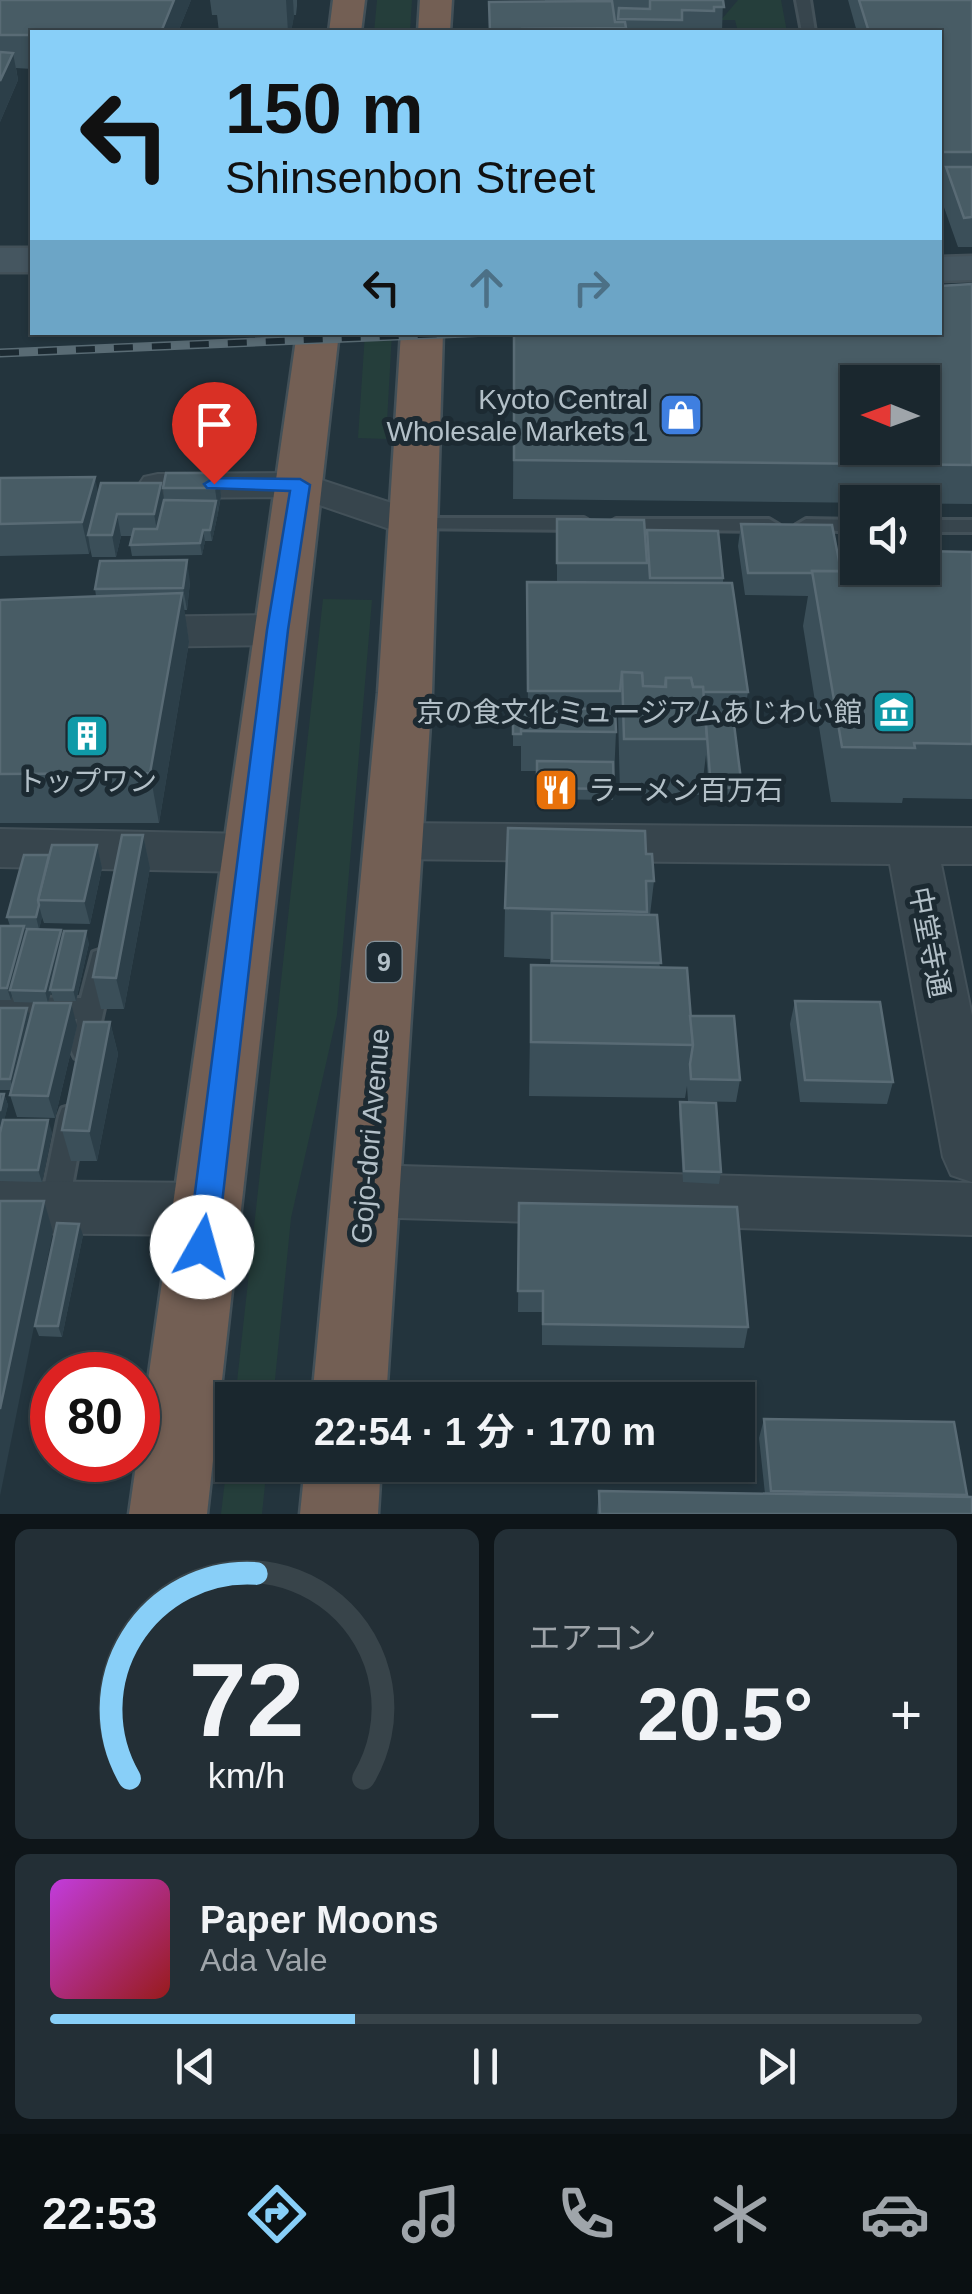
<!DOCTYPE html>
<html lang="ja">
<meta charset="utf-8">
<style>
body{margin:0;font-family:Helvetica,"Noto Sans JP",sans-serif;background:#232f36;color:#f1f3f6;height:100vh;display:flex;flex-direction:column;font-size:38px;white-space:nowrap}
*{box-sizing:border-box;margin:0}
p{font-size:32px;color:#9fa5aa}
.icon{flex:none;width:55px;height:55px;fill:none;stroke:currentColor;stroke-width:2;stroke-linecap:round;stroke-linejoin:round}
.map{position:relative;height:1514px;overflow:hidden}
.details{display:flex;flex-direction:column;gap:15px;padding:15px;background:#0e1519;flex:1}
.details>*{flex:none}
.top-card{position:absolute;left:30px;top:30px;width:912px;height:305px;border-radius:0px;box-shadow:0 2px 8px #0004,0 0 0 2px #38444a;background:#88cff8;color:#111;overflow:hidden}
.needle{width:65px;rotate:271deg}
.controls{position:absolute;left:840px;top:365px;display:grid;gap:20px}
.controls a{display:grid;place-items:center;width:100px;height:100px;border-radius:0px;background:#1a272e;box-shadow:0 2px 8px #0004,0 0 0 2px #38444a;font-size:50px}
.speed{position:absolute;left:30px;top:1352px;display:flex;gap:20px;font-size:50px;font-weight:700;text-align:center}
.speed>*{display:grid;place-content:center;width:130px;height:130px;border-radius:50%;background:#1a272e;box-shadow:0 2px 8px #0004,0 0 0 2px #38444a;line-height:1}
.speed .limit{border:15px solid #d22;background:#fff;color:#111}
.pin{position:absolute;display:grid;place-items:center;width:85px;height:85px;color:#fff;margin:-102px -42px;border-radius:50% 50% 50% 0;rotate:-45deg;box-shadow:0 0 10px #0007}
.pin .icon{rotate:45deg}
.me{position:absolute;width:110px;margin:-55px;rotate:7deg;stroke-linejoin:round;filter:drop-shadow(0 0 8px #0008)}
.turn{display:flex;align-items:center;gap:35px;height:210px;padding:0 30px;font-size:45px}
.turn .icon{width:130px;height:130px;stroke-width:2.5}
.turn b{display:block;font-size:70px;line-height:85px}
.lanes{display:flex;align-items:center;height:95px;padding:0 30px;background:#0003;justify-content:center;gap:50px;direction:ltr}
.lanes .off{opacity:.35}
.big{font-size:75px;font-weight:700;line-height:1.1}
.details .card{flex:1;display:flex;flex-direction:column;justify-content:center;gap:15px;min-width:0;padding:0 35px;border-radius:15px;background:#232f36}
.details .dial{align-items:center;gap:0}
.dial svg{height:260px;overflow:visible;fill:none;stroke:#38444a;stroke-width:7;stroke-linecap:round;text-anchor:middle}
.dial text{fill:#f1f3f6;stroke:none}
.song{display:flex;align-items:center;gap:30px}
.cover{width:120px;height:120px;border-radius:15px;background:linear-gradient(135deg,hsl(290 70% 55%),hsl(0 70% 35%))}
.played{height:10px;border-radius:5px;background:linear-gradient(90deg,#88cff8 35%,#38444a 35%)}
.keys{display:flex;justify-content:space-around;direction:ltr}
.heat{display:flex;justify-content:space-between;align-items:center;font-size:55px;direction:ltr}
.details .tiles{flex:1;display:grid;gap:15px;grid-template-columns:1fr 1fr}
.card:last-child{grid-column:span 2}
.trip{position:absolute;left:215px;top:1382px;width:540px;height:100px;border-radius:0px;background:#1a272e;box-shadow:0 2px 8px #0004,0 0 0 2px #38444a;font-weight:700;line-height:100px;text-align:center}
.tab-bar{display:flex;height:160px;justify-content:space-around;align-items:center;background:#0a1012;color:#9fa5aa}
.tab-bar .icon{width:70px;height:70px}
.tab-bar .current{color:#88cff8}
.tab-bar b{font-size:45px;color:#f1f3f6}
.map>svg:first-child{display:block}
.green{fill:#253e3b}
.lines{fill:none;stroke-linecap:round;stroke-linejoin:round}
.lane-casing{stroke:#435159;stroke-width:6}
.street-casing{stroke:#435159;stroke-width:4}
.secondary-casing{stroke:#435159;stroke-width:5}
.highway-casing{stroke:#425058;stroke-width:5}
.lane{fill:#37454d;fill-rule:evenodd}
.street{fill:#37454d;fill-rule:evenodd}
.secondary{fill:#455660;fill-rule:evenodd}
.highway{fill:#735f54;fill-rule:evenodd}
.rail-casing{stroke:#596b74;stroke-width:9}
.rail{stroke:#1c2a32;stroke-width:6;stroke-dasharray:19;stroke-linecap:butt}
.wall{fill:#3b4f59}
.shaded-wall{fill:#2c3f49}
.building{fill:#485c65;stroke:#596b75;stroke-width:2.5;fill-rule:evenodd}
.route{fill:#1a73e8;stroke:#114b97;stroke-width:2.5}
.labels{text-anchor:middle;stroke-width:10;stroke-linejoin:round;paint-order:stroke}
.shield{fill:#1c2a32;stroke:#86939b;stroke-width:2.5}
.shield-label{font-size:25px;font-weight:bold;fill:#b3c0c8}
.poi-label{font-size:28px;fill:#b3c0c8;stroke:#1c2a32;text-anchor:end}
.street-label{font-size:28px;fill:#b3c0c8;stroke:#1c2a32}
</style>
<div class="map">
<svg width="972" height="1514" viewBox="0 0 972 1514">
<rect width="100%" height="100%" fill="#23343d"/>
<!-- green -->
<g class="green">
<polygon points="377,0 412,0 410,32 374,32"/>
<polygon points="738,0 781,0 787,32 738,32 735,20 721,20"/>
<polygon points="365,333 392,333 386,439 358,438"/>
<polygon points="323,599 372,600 337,1015 291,1218 273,1400 235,1400"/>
<polygon points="232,1420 232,1465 267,1465 262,1514 221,1514"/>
</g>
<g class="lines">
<defs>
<g id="lane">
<polygon points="796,0 810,0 815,32 802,32"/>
<polygon points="413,518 584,518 594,524 584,530 406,528 403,524"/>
<polygon points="616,519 769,519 779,525 769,531 609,529 606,525"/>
<polygon points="806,519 858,520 858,532 799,529 796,525"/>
<rect x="922" y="520" width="50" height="12"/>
<polygon points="102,949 111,952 115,959 93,1058 84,1061 75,1058 71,1050 77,1019 0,1017 0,997 81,998 93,952"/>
<polygon points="72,1105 82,1108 85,1116 68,1208 64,1217 54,1220 44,1217 40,1208 59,1116 62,1108"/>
</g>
<g id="street">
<polygon points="300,473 428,515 434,524 428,533 413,537 296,497 158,498 144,495 138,486 144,477 158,474"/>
<polygon points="278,615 294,620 300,630 294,640 278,645 0,649 0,619"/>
<polygon points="394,823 972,828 972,864 941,864 972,1016 972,1182 951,1175 943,1157 890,864 394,859 376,854 369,841 376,828"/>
<polygon points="0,829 250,834 268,840 275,853 268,866 250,872 0,867"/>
<polygon points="366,1165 972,1183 972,1235 366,1217 345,1209 337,1191 345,1173"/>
<polygon points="0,1181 207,1183 228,1190 237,1209 228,1228 207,1235 0,1233"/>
</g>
<g id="secondary">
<rect x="0" y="248" width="32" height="24"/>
<polygon points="972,256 972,280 940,281 940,257"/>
</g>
<g id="highway">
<polygon points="333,0 365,0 361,32 329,32"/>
<polygon points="420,0 452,0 450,32 418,32"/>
<polygon points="297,332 339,332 207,1514 129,1514"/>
<polygon points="401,332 443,332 432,693 386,1400 312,1400 378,693"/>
<polygon points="305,1465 381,1465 378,1514 300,1514"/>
</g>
</defs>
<!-- lane casing -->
<use href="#lane" class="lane-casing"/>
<!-- street casing -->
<use href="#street" class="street-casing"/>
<!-- secondary casing -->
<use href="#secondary" class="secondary-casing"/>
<!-- highway casing -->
<use href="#highway" class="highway-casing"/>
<!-- lane -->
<use href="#lane" class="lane"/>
<!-- street -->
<use href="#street" class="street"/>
<!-- secondary -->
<use href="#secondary" class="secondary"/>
<!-- highway -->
<use href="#highway" class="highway"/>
<defs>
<polyline id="rail" points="0,353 490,332"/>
</defs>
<!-- rail casing -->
<use href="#rail" class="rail-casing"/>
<!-- rail -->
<use href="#rail" class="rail"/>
</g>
<!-- wall -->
<g class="wall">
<polygon points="0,0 191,0 178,32 32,32 32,69 16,68 18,80 0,122"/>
<polygon points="210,0 297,0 297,6 296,15 294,15 291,32 219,32 217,15 212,15"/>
<polygon points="545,0 723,0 722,32 489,32 489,2 545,2"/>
<polygon points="848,0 972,0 972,247 958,247 940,196 943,181 940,181 940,32 857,32"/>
<polygon points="972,284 972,504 513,499 514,332 940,332"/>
<polygon points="219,473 221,496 218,513 212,541 205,541 202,555 132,556 130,545 132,536 121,536 116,557 92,557 90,548 89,554 0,556 0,478 98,495 161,483 164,501 163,488"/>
<polygon points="557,519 646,545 647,530 723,578 723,583 748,692 744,715 705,715 706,723 742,788 740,800 710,799 706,755 701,795 620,794 618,714 615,714 616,732 613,800 537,799 536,771 521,771 521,746 513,746 513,715 521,715 528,708 527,582 557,582"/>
<polygon points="741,524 841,571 885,572 885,568 922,568 972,552 972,799 903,798 902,803 831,802 803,626 808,596 745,595 738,546"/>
<polygon points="190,582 187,610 184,610 189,642 159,823 0,823 0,600 96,596 95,589"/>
<polygon points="143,835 150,868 124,1009 101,1009 93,977"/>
<polygon points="97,845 102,868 90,924 44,923 42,917 39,929 25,929 26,933 61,930 63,935 89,943 76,1001 54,1001 51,992 48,1003 14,1002 12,996 11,1000 0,1000 0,926 10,926 7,917"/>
<polygon points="646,854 654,881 650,915 660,967 690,1016 740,1080 736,1102 688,1101 687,1086 685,1098 529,1096 531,965 550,966 550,959 504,957 505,908"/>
<polygon points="795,1001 893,1082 887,1104 800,1102 790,1024"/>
<polygon points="0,1008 27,1008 30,1018 77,1026 55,1118 17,1117 10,1095 11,1090 0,1090"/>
<polygon points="110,1022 118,1054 97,1161 71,1161 62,1130"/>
<polygon points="0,1094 4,1094 8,1105 4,1120 52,1132 42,1182 0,1181"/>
<polygon points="680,1102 721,1172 719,1184 683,1182 679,1114"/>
<polygon points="519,1203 748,1327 744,1348 542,1345 542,1312 518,1312"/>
<polygon points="83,1235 62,1337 39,1336 35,1326"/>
<polygon points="764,1419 967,1495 966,1497 972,1514 597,1514 599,1491 765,1494 759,1438"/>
</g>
<!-- shaded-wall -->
<g class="shaded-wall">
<polygon points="174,0 191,0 178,32 161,32"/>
<polygon points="286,0 293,0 294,17 291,32 288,32"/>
<polygon points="13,53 18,80 0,122 0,81"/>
<polygon points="219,473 221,496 218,511 215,488"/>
<polygon points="95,477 101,508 88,535 90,548 89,554 82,522"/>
<polygon points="161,483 165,505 158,536 154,514"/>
<polygon points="216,501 218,513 212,541 210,530"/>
<polygon points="117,514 121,536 116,557 112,535"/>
<polygon points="203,530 205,541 202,555 200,543"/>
<polygon points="187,560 190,582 187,610 183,588"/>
<polygon points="182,593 189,642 159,823 150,773"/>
<polygon points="143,835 150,868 124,1009 116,978"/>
<polygon points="97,845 102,868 90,924 84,901"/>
<polygon points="39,905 42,917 39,929 36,917"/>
<polygon points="24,926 27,938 10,990 12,996 11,1000 7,988"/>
<polygon points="61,930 64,942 48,1003 45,991"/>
<polygon points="86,931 89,943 76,1001 73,990"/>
<polygon points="71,1003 77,1026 55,1118 48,1096"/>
<polygon points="27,1008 31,1019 14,1090 10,1079"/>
<polygon points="110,1022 118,1054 97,1161 89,1131"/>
<polygon points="4,1094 8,1105 0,1138 0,1111"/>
<polygon points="48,1120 52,1132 42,1182 38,1170"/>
<polygon points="44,1201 53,1232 0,1496 0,1409"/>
<polygon points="79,1224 83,1235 62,1337 58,1326"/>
</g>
<!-- building -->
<g class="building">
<polygon points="0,0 174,0 161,32 32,32 32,35 0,35"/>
<polygon points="650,0 723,0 724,7 714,7 714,11 682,10 682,20 618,19 619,8 650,9"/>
<polygon points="859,0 972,0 972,152 940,152 940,32 869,32"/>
<polygon points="612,1 615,22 625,22 626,28 522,29 522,32 490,32 489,2"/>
<polygon points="0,52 13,53 0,81"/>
<polygon points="946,167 972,167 972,217 964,218"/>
<path d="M972 284V465L514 460V332H940V286ZM858 382H922V448H858Z"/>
<polygon points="166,473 219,473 215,488 163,488"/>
<polygon points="95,477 82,522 0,524 0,478"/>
<polygon points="101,483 161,483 154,514 117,514 112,535 88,535"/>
<polygon points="164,500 216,501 210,530 203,530 200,543 130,545 134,529 157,529"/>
<polygon points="557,519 644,520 647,563 557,563"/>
<polygon points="741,524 832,525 841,571 812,571 812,573 748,573"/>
<polygon points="647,530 718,531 723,578 650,578"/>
<polygon points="922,551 972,552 972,744 914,743 915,748 842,747 812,571 893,572 892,568 922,568"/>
<polygon points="187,560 183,588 95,589 100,561"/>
<polygon points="527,582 732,583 748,692 703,692 703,687 693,687 691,678 666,678 665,687 643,686 642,673 622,672 620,691 528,691"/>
<polygon points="182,593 150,773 0,774 0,600"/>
<polygon points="622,672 642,673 643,686 666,687 666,678 691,678 693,687 703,687 707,739 624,739"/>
<polygon points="521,708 615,709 616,732 521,731"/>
<rect x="513" y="715" width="8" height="19"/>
<polygon points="706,723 734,724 742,788 711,788"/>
<polygon points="537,761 613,762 614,789 537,788"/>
<polygon points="508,828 645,831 646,854 652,854 654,881 646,881 647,912 505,908"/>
<polygon points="122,835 143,835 116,978 93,977"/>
<polygon points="52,845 97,845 84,901 38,900"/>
<polygon points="24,855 49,855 38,900 39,905 36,917 7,917"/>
<polygon points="552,913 657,915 661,963 552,961"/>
<polygon points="0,926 24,926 7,988 0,988"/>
<polygon points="27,929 61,930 45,991 10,990"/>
<polygon points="64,931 86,931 73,990 50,990"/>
<polygon points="531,965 687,968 693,1045 531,1042"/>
<polygon points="795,1001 880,1002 893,1082 805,1080"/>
<polygon points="34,1003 71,1003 48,1096 10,1095"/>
<polygon points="0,1008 27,1008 10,1079 0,1079"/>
<polygon points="690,1016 734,1016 740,1080 691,1079 690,1064 693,1045"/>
<polygon points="84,1022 110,1022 89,1131 62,1130"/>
<polygon points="0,1094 4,1094 0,1111"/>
<polygon points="680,1102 716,1103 721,1172 684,1171"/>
<polygon points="3,1120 48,1120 38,1170 0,1170 0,1133"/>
<polygon points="0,1201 44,1201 0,1409"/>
<polygon points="519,1203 737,1207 748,1327 543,1324 543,1291 518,1291"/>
<polygon points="57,1223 79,1224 58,1326 35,1326"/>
<polygon points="764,1419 954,1422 967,1495 771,1491"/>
<polygon points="599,1491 972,1497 972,1514 600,1514"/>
</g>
<!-- route -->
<polygon class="route" points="214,478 300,479 310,485 288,630 217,1247 213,1256 202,1260 192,1256 188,1247 267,630 290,491 207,488 204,484"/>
<!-- icons -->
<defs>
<symbol id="shop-square" viewBox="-11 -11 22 22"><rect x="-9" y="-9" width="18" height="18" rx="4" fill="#3f7fe0" stroke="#1c2a32"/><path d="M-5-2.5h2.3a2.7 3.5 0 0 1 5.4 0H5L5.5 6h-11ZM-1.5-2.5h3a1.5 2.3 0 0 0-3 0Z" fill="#fff"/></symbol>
<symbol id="museum-square" viewBox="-11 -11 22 22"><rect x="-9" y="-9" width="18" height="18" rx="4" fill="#0f9aa8" stroke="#1c2a32"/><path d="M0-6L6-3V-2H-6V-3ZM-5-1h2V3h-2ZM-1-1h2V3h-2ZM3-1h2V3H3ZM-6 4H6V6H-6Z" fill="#fff"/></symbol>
<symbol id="building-square" viewBox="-11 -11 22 22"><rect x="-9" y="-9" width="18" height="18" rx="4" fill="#0f9aa8" stroke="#1c2a32"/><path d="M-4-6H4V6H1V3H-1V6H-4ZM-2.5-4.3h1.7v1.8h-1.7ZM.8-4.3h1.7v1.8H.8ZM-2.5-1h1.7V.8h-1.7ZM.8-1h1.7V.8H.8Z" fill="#fff"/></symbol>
<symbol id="restaurant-square" viewBox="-11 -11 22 22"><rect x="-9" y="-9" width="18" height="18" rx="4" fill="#e8710a" stroke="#1c2a32"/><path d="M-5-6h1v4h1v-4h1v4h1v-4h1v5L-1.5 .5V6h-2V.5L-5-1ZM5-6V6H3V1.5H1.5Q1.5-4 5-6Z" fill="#fff"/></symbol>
</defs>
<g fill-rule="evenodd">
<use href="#shop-square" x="656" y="390" width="50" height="50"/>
<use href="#museum-square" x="869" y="687" width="50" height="50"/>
<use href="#building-square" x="62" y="711" width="50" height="50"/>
<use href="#restaurant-square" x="531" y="765" width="50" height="50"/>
</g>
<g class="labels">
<!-- shield labels -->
<rect class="shield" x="366.5" y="942" width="35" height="40" rx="8"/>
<g class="shield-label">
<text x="384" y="971">9</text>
</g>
<!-- poi labels -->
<g class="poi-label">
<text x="648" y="409">Kyoto Central<tspan x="648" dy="32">Wholesale Markets 1</tspan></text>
<text x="862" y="722">京の食文化ミュージアムあじわい館</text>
<text x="87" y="791" text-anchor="middle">トップワン</text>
<text x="588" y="800" text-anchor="start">ラーメン百万石</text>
</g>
<!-- street labels -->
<g class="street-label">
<text transform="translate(930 942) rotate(79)" y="10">中堂寺通</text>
<text transform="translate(370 1136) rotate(-85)" y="10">Gojo-dori Avenue</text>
</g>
</g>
</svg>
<div class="controls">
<a><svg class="needle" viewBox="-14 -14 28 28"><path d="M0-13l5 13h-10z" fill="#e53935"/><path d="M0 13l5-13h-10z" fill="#9fa5aa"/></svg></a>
<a><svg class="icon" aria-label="sound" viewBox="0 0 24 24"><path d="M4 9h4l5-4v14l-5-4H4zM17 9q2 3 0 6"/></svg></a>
</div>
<div class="speed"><div class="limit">80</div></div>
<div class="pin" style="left:214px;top:484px;background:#d93025"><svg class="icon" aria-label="arrive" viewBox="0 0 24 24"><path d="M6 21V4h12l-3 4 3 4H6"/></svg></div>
<svg class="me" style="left:202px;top:1247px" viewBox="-20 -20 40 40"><circle r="19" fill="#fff"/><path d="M0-13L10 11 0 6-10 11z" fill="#1a73e8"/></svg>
<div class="trip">22:54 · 1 分 · 170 m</div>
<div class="top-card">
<div class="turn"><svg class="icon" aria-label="left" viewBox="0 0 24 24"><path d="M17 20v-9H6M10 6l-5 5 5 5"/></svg><div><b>150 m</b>Shinsenbon Street</div></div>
<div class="lanes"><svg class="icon" aria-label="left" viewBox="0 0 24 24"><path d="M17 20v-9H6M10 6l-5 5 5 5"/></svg><svg class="icon off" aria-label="ahead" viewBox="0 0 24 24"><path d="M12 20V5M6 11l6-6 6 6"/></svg><svg class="icon off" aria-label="right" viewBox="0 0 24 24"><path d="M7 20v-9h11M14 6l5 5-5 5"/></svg></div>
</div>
</div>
<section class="details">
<div class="tiles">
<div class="card dial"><svg viewBox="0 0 100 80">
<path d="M14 69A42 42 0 1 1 86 69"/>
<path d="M14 69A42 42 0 0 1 53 6" stroke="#88cff8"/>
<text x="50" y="56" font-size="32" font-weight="700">72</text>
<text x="50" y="72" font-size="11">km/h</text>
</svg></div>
<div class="card"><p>エアコン</p>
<div class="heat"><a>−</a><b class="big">20.5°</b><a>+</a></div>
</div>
<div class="card">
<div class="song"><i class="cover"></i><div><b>Paper Moons</b><p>Ada Vale</p></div></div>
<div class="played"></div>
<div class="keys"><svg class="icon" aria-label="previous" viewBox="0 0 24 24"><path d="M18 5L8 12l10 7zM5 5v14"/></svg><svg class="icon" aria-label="pause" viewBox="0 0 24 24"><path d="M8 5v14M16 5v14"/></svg><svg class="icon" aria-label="next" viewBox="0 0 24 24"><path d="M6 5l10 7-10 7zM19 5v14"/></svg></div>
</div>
</div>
</section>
<nav class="tab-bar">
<b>22:53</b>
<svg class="icon current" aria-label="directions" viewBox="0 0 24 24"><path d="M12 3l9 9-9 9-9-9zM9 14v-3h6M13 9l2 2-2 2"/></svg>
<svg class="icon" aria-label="music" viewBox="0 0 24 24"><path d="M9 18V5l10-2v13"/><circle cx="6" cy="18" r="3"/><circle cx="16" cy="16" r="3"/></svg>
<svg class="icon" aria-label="phone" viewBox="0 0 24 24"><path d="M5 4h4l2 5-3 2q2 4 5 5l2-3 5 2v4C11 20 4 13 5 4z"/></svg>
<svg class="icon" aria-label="climate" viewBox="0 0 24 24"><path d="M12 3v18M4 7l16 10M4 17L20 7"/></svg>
<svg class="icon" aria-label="car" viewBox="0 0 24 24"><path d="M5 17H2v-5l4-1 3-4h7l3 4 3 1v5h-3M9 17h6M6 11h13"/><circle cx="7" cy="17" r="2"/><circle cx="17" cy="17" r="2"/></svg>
</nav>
